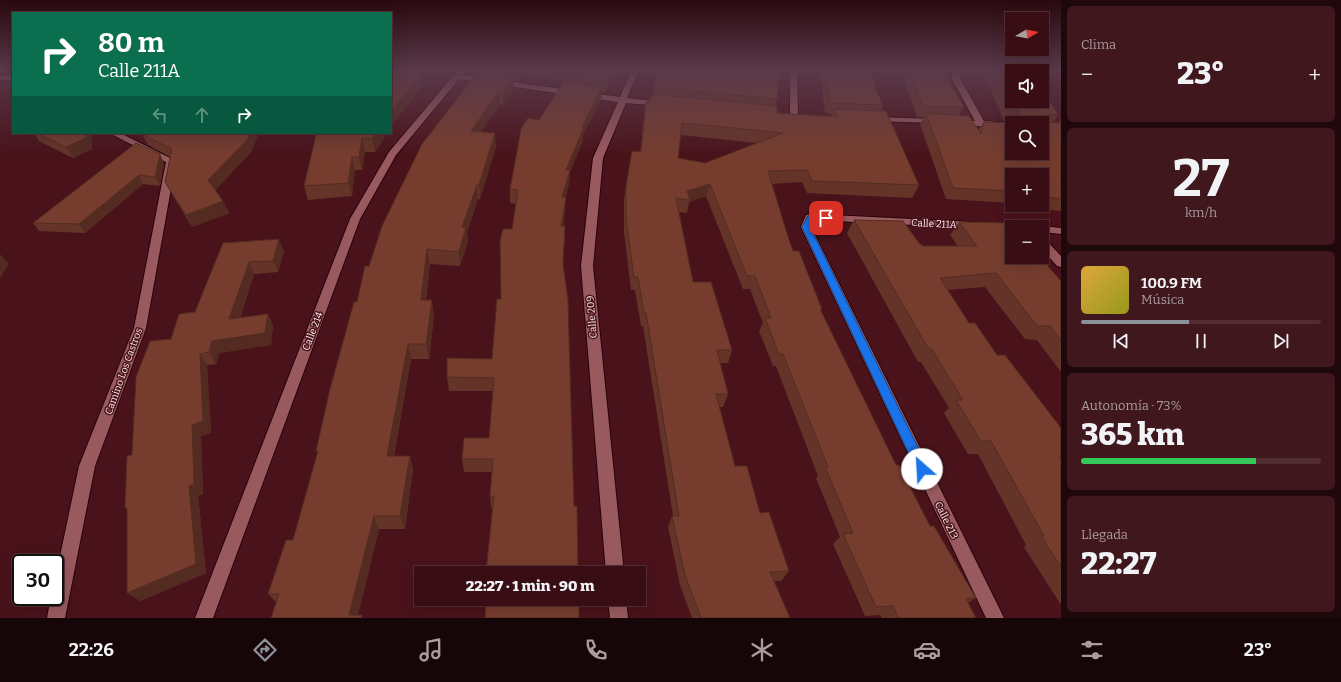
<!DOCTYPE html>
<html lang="es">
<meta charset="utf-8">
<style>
body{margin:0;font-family:Bitter,serif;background:#3f171d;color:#f1f3f6;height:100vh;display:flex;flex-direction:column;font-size:15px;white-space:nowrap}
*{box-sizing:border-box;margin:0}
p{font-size:13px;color:#ab9ca0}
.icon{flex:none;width:22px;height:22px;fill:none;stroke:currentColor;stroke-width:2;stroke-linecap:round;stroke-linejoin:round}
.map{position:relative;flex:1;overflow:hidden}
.panel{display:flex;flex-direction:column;gap:6px;padding:6px;background:#1f080b;width:280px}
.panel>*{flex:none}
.top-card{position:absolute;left:12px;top:12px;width:380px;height:122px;border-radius:0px;box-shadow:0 4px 16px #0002,0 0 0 1px #522e34;background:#0b6e4f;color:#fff;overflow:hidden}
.needle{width:26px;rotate:80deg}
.buttons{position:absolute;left:1005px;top:12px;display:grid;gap:8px}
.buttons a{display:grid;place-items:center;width:44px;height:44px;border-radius:0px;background:#380e14;box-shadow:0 4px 16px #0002,0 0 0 1px #522e34;font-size:20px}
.speed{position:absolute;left:12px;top:554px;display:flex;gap:8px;font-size:20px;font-weight:700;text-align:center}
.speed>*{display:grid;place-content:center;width:52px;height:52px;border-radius:50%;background:#380e14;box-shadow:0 4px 16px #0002,0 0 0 1px #522e34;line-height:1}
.speed .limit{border:2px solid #111;border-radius:6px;background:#fff;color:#111}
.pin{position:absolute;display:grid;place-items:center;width:34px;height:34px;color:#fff;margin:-17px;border-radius:8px;box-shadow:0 2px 6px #0006}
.me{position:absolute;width:44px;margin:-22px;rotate:334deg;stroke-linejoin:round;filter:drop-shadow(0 0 3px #0008)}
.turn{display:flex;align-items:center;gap:14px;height:84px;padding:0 20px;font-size:18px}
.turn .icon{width:52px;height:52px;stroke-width:2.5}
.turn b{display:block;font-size:28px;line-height:34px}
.lanes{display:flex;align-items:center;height:38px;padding:0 20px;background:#0003;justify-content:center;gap:20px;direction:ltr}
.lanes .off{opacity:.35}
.big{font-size:30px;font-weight:800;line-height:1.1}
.panel .card{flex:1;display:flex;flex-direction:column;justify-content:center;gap:6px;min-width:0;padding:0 14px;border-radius:6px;background:#3f171d}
.panel .dial{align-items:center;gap:0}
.dial b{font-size:52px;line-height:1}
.song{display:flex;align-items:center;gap:12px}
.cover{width:48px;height:48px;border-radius:6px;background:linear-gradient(135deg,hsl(40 70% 55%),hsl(60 70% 35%))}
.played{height:4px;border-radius:2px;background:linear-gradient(90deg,#8c9099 45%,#522e34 45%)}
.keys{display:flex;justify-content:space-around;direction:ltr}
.heat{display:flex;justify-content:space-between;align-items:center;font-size:22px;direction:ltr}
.charge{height:6px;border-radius:3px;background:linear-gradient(90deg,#34c759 73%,#522e34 0)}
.trip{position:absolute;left:414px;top:566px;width:232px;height:40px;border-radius:0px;background:#380e14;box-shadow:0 4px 16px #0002,0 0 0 1px #522e34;font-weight:800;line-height:40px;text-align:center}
.tab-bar{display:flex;height:64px;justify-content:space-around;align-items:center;background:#160608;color:#ab9ca0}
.tab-bar .icon{width:28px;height:28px}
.tab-bar .selected{color:#8c9099}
.tab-bar b{font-size:18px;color:#f1f3f6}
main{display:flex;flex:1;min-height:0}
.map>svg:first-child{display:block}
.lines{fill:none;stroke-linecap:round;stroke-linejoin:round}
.minor-casing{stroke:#290208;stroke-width:2}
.minor{fill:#995a5f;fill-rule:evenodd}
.wall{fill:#653428;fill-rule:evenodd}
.shaded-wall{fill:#532b20}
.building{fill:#763d2e;stroke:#532b20;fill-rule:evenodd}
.route{fill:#1a73e8;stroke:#114b97}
.labels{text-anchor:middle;stroke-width:3;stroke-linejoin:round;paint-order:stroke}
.street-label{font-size:10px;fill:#fbebec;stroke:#4a131b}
</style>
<main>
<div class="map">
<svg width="1061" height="618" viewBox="0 0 1061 618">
<rect width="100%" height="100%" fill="#4a131b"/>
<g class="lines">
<defs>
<g id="minor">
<polygon points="459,69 467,69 462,75 620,97 632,69 639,69 627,98 662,102 666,104 662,106 626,103 603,158 593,266 624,573 606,573 581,266 593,158 618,102 459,79 396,155 360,219 213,618 195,618 350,219 389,152"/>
<polygon points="790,69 797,69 798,116 794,118 790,116"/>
<polygon points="958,69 965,69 959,77 984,121 1012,123 1012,129 955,124 955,120 975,121 951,77"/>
<rect x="0" y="76" width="13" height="4"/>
<polygon points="871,117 937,119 941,121 937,123 874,121 870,119"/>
<polygon points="109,133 120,133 176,161 146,328 95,466 65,618 47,618 51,597 55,597 55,580 79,466 134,328 166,162"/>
<polygon points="810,214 974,222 979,225 974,228 814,220 811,227 1004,618 986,618 801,227 806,215"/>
<polygon points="1002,223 1021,224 1026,227 1012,227 1012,230 998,228 997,226"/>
<polygon points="1042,226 1061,228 1061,234 1042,232 1042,227 1038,227"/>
<polygon points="1042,239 1046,240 1061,256 1061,267 1057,266 1042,249"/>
<polygon points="608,599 626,599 628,618 610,618"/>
</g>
</defs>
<!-- minor casing -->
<use href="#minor" class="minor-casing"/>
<!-- minor -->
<use href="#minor" class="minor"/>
</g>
<!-- wall -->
<g class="wall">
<polygon points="484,69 615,69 615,73 605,92 602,92 601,100 583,135 583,140 570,172 569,184 565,198 565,212 563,226 563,265 574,506 578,573 486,573 492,508 491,508 490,496 492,472 464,472 462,459 489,438 493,391 449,391 447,377 492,359 516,204 510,203 510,189 539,120 569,83 569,81 522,75 518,81 514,80 514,88 503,105 500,104 481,132 496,147 480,199 478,199 467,232 468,241 460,266 430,264 426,300 434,315 429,359 411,359 394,456 410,456 413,470 405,529 379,529 358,615 363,618 276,602 268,594 293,540 318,453 316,451 357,302 369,266 485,71"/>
<path d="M656 69H779L777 99 775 105 777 113 831 116 832 114 825 113 821 79 820 69H871L875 88 883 105 880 111 919 185 912 198 807 193 802 182 772 184 788 237 793 251 822 309 821 311 896 465 930 526 976 598 968 603 976 618H882L880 615 865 616 833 544 840 537 816 478 818 476 776 366H773L759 331 763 323 750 289H743L706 196 689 202 687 213 679 212 693 282 732 350 728 363H720L728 394 723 407H719L735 466 760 513 789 571 781 581H774L790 618H692L680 585 668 527 672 516H673L643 326H641L635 290H631L624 232V199L626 186 640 152 646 102H649L653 94 654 87 657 78H655ZM681 135 757 143 705 163 678 158Z"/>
<polygon points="899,69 941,69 964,107 959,115 978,130 984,122 1012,123 1042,123 1012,123 1013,122 1004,121 983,71 984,69 1029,69 1058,115 1053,123 1058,123 1061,119 1061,211 1020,206 1020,205 1042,205 1042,175 1012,175 1012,203 946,199 920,124 924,117 917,117 906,85"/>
<polygon points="1053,69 1061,69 1061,72"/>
<polygon points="34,133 91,133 92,149 73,158 39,141"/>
<polygon points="317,133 387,133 375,152 365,152 362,170 355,170 352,196 308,200 304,186"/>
<polygon points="142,134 258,135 251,152 215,190 229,213 192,227 172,194 165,182 170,157 148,145"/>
<polygon points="164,163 160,186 143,184 85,233 39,231 33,223"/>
<polygon points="854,220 919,243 923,246 958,246 950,235 959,222 1012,227 1061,281 1061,372 1037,340 1025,339 985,287 947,290 969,323 1061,428 1061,605 1024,547 1026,545 978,454 968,454 944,413 949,408 921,362 918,362 847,233"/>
<polygon points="223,243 284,251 278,272 254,274 240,318 268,314 273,326 271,345 219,353 216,364 207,365 211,433 201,436 203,494 198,496 206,573 140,601 127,510 125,508 132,455 171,339 195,312"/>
</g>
<!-- shaded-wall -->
<g class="shaded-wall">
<polygon points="520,69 522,69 522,75 518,81 518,71"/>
<polygon points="613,69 615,69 615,73 605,92 606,82"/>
<polygon points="420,74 422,86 391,127 391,112"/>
<polygon points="513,75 514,88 503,105 502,92"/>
<polygon points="602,87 601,100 583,135 583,140 570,172 569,184 562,212 562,197 566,170 582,127"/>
<polygon points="499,91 500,104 472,145 471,131"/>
<polygon points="85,133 91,133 92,149 73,158 66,147"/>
<polygon points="250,133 257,133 258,135 251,152 214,192 208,180"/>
<polygon points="376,133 387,133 375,152 372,139"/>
<polygon points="495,133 496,147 480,199 479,185"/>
<polygon points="362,138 365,152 362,170 359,157"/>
<polygon points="160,154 164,163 160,186 155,177"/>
<polygon points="352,157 355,170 352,196 348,183"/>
<polygon points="139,175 143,184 85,233 79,224"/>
<polygon points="710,184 706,196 689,202 690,200 687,191"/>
<polygon points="477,185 478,199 467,232 468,241 460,266 459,252 462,227"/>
<polygon points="566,198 565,212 560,240 561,226"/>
<polygon points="223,201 229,213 192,227 186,215"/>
<polygon points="279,239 284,251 278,272 273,261"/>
<polygon points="427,249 430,264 424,315 421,300"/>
<polygon points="0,254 9,264 0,278"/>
<polygon points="249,262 254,274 236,331 229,319"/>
<polygon points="432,300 434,315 429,359 426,344"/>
<polygon points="268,314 273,326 271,345 219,353 216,364 209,352 212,341"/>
<polygon points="408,344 411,359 391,469 387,456"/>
<polygon points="200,354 207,365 211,433 201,436 203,494 198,496 206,573 140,601 127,593 189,486 192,425"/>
<polygon points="410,456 413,470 405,529 400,516"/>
<polygon points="374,516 379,529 357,618 349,615"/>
</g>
<!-- building -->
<g class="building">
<polygon points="501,69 520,69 518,71"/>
<polygon points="552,69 613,69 606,82 569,77 573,71"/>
<polygon points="659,69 779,69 777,99 654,87"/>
<polygon points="824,69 871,69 875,88 883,105 830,103"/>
<polygon points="908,69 941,69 964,107 923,106 911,75"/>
<polygon points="992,69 1029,69 1031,71 1012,71 1012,101 1042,101 1042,89 1058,115 1048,114 1048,122 1061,123 1061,199 1042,196 1042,175 1012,175 1012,191 953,188 926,113 969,116 981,134 984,122 1012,123 1012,153 1042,153 1042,123 1016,123 1015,119 1020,119 1020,111 1011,110"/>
<polygon points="391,70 420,74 391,112"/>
<polygon points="479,71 513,75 502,92 499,91 471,131 495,133 479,185 477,185 462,227 466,227 459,252 427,249 421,300 432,300 426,344 408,344 387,456 410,456 400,516 374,516 349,615 362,615 361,618 271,618 279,594 268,594 286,540 293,540 318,451 316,451 330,389 354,302 357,302 365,266 369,266 382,226 422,144"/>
<polygon points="564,82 602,87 582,127 584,127 566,170 570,170 562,197 566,198 561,226 565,226 563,264 568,300 569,339 574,506 577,506 578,573 488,573 488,572 486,572 494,496 490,496 493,459 462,459 464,438 489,438 494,378 447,377 447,358 492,359 497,299 501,299 500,240 503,229 512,229 518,190 510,189 521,129 528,118 539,120"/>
<path d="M652 94 777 106V113L838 117 834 109 886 111 919 185 812 181 807 170 768 171 788 237 793 251H799L822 309H820L896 465H899L930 526H934L976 598 966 599 976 618H898L893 606 876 607 843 534 853 533 825 467H828L783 354H779L765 318H771L755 276H747L710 184 687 191 690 200 676 198 693 282H711L732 350H717L728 394H716L735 466H747L760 513 769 512 789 571 770 572 790 618H701L685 575 672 516H679L646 313H644L638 277H634L626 219V186L632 151 641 152 646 102H649ZM682 123 783 133 705 163 678 158Z"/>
<polygon points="37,133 85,133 86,138 66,147"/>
<polygon points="143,133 250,133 247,140 208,180 223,201 186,215 165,182 172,149 142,134"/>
<polygon points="317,133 376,133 372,139 362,138 359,157 352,157 348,183 304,186 316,135"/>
<polygon points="136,143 160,154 155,177 139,175 79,224 33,223"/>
<polygon points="854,220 903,221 919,243 923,246 977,246 959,222 1014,223 1018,227 1012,227 1012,257 1040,257 1061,281 1061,341 1050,326 1037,326 996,273 940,278 969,323 975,323 997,355 1005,355 1061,428 1061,456 1059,456 1061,459 1061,567 1041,536 1044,536 991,441 981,441 956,400 963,400 931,348 928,348"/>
<polygon points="279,239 273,261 249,262 229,319 268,314 265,333 212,341 209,352 200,354 203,421 192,425 194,484 189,486 196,564 127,593 127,508 125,508 127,456 132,455 136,377 150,341 171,339 179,314 195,312 223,243"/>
<polygon points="486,599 579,599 579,618 485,618"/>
</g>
<!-- sky -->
<linearGradient id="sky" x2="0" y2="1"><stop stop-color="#290a0f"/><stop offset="0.45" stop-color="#5a394a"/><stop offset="1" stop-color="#5a394a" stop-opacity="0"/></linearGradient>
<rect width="1061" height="155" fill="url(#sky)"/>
<!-- route -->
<polygon class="route" points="808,216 826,216 829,218 826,220 813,220 810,227 927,466 928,469 927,473 922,475 918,473 802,227"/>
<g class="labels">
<!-- street labels -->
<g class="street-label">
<text transform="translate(934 223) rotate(3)" y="4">Calle 211A</text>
<text transform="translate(591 317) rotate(-95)" y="4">Calle 209</text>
<text transform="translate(312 331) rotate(-69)" y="4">Calle 214</text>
<text transform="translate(123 371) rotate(-70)" y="4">Camino Los Castros</text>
<text transform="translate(947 520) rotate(64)" y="4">Calle 213</text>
</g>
</g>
</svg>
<div class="buttons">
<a><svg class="needle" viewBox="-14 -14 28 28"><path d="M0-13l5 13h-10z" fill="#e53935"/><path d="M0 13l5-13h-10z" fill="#ab9ca0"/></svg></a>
<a><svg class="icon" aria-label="sound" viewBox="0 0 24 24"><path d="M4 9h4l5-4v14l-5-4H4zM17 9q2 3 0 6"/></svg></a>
<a><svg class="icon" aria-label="search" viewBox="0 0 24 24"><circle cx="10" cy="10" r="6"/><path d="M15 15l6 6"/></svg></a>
<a>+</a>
<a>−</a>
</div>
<div class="speed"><div class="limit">30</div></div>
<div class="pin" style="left:826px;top:218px;background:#d93025"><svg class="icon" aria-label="arrive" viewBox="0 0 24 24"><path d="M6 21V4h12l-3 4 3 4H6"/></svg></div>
<svg class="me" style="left:922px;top:469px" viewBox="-20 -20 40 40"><circle r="19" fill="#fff"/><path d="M0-13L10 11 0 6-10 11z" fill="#1a73e8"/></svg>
<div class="trip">22:27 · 1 min · 90 m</div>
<div class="top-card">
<div class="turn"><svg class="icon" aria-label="right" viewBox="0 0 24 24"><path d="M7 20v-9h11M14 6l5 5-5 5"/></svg><div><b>80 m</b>Calle 211A</div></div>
<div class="lanes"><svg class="icon off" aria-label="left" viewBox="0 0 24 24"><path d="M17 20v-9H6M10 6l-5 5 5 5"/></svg><svg class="icon off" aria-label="ahead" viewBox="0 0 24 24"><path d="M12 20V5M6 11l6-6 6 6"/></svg><svg class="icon" aria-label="right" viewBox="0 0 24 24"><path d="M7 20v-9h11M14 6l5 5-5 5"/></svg></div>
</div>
</div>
<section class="panel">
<div class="card"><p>Clima</p>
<div class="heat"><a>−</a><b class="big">23°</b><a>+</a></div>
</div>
<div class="card dial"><b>27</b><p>km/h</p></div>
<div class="card">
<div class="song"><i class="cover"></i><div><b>100.9 FM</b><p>Música</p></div></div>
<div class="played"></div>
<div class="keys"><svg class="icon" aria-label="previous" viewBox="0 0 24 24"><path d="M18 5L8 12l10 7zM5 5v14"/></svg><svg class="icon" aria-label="pause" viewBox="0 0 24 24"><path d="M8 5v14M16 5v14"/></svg><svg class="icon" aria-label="next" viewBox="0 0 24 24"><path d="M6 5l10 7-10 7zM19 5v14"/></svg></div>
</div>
<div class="card"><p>Autonomía · 73%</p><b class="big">365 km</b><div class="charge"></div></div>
<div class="card"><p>Llegada</p><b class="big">22:27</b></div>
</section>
</main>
<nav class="tab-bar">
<b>22:26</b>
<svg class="icon selected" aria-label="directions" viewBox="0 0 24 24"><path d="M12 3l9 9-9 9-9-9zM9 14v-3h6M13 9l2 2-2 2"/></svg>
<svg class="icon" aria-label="music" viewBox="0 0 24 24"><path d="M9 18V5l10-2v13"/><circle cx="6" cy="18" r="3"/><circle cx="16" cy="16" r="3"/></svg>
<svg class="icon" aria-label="phone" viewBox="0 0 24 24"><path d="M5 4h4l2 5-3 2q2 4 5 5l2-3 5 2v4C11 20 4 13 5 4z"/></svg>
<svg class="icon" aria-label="climate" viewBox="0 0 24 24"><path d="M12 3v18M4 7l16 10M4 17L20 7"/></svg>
<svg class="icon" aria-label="car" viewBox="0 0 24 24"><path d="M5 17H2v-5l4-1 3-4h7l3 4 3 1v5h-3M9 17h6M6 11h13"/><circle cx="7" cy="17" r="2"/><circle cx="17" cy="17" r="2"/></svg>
<svg class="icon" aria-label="filters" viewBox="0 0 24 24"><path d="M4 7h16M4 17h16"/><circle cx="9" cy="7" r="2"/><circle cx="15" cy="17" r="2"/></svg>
<b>23°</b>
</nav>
